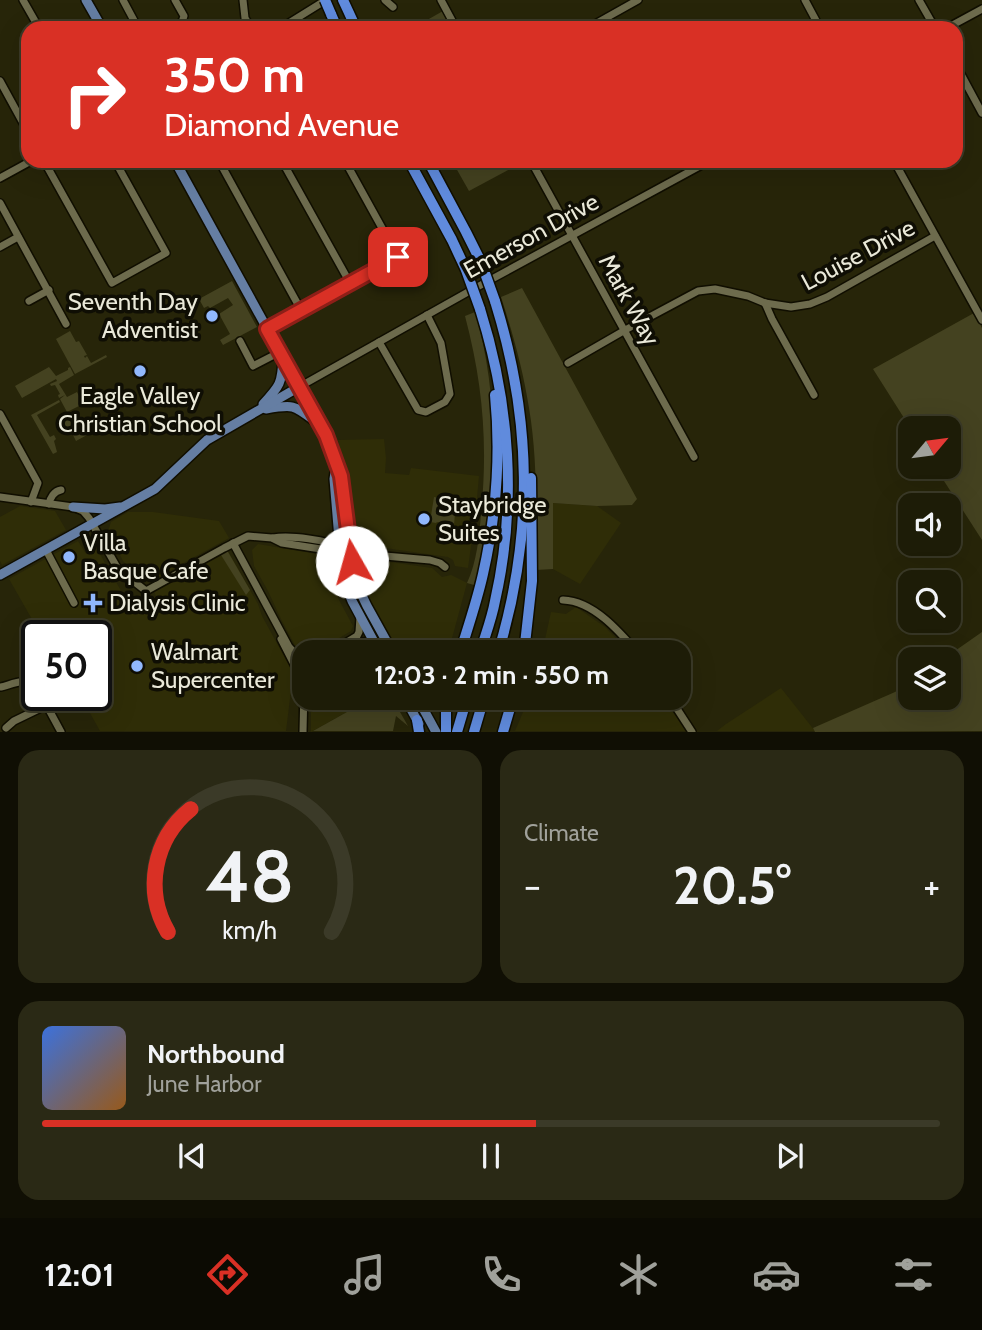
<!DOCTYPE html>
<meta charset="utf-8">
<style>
body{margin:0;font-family:Cabin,sans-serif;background:#2a2915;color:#f1f3f6;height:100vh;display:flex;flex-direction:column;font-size:26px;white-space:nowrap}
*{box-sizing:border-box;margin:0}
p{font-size:23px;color:#a0a19b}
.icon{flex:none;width:38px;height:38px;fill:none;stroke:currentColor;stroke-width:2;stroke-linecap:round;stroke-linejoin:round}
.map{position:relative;height:732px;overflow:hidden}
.panel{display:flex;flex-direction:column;gap:18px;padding:18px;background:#100f04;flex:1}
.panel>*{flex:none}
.top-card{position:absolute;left:21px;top:21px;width:942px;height:147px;border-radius:21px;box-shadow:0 7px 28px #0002,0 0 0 2px #3b3a28;background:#d93025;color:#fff;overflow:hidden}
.needle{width:46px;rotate:61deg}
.controls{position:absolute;left:898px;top:416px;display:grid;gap:14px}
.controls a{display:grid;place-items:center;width:63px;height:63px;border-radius:14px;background:#1d1c07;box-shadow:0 7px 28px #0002,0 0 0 2px #3b3a28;font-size:35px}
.speed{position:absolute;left:21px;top:620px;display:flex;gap:14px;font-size:35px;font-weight:700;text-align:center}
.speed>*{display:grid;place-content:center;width:91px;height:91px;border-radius:50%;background:#1d1c07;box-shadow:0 7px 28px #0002,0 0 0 2px #3b3a28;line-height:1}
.speed .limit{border:4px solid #111;border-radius:10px;background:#fff;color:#111}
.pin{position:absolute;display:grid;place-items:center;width:60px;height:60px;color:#fff;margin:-30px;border-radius:14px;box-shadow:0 4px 10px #0006}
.me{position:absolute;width:77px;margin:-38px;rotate:353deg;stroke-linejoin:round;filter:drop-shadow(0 0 5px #0008)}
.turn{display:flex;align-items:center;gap:24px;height:147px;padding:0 28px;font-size:32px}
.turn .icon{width:91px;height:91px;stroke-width:2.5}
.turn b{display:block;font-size:49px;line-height:60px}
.big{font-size:52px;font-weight:700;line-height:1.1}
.panel .widget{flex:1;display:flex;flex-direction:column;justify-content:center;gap:10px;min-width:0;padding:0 24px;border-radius:21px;background:#2a2915}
.panel .dial{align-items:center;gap:0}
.dial svg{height:182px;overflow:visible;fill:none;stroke:#3b3a28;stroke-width:7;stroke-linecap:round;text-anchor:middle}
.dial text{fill:#f1f3f6;stroke:none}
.song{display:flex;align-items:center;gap:21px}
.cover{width:84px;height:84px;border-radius:10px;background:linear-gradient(135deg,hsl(220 70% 55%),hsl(30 70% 35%))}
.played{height:7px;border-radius:4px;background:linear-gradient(90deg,#d93025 55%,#3b3a28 55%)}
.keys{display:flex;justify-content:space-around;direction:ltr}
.heat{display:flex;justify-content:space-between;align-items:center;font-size:38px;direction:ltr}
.panel .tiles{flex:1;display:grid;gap:18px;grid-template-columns:1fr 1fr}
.widget:last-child{grid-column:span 2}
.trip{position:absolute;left:292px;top:640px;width:399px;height:70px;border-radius:21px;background:#1d1c07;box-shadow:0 7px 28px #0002,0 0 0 2px #3b3a28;font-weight:700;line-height:70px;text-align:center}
.tab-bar{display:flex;height:112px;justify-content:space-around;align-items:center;background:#0c0b03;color:#a0a19b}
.tab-bar .icon{width:49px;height:49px}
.tab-bar .selected{color:#d93025}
.tab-bar b{font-size:32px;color:#f1f3f6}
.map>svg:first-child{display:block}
.built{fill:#2f2d07}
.green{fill:#444220}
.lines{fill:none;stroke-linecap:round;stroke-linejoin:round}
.minor-casing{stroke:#100e00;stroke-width:10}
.major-casing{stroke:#100e00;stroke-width:12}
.highway-casing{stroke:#100e00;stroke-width:13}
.minor{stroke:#6d6b4d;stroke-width:7}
.major{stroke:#657ea3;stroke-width:9}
.highway{stroke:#608bdd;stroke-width:10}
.highway-bridge-casing{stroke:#100e00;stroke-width:13;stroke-linecap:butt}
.highway-bridge{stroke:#608bdd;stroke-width:10}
.route-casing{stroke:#8d1f18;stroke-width:18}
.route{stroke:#d93025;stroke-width:12}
.poi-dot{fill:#91b8fd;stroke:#0f0e04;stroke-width:2.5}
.labels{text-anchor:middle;stroke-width:7;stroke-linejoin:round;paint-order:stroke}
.street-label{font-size:24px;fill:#eae9d9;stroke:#0f0e04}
.poi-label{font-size:24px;fill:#eae9d9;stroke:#0f0e04;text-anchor:start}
</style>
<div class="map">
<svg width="982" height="732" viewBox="0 0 982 732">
<rect width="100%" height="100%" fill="#272509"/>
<!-- built -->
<g class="built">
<polygon points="384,439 386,458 385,473 409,475 411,468 479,476 476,509 468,568 455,566 453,560 448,557 357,544 353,541 347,495 345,473 338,440"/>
<polygon points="553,503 597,506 621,523 580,584 553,569"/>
<polygon points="20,506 55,511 66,530 2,565 0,561 0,517"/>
<polygon points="128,512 153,512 219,521 229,538 149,582 133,571 123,561 108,531 111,522"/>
<polygon points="78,541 86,554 97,549 127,601 136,596 145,602 156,596 153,590 225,551 228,551 258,604 262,616 291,669 291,690 286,731 100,731 80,695 96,695 96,635 41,635 9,579"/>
<polygon points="258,544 329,556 333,584 339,600 353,626 351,631 314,653 304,653 304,656 298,651 281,619 268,591 254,566 252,550"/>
<polygon points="361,558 432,568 442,577 451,575 467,583 448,653 397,653 360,584 356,564"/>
<polygon points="576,607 605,627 630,653 542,653 551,612 566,614"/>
<polygon points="781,688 815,731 717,731 726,724"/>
<polygon points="311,698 372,698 311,732"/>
<polygon points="529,698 663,698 686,731 515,731"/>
</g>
<!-- green -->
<g class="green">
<polygon points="443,11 452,28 413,28"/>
<polygon points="452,161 525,161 469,191"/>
<polygon points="232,281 257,327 223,345 220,340 230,334 219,314 233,305 228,298 210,308 208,306 204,308 199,299"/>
<path d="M522 288 637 499 632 505 597 506 553 503V569L536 570C536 516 538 461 529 408 523 370 513 334 501 297Z"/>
<path d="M475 312C499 391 501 508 474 585L467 583C477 561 479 537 481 514 488 444 483 384 465 316Z"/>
<polygon points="974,313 982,328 982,540 935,467 948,467 948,429 911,429 873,369"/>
<polygon points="70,331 76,342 79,341 87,355 84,356 85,358 87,356 91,363 106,355 107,357 75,374 56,339"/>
<polygon points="49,367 56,376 68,370 68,368 70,367 74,375 59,384 67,397 77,392 83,404 67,412 60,399 65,395 59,398 58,395 60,394 55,385 51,386 50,384 57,381 56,379 22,398 15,386"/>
<polygon points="59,400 60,402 37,415 50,437 54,435 56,439 54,441 57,452 53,454 31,415"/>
<polygon points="67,415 77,433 78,432 77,429 80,428 81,430 94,423 98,429 76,441 73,435 69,435 64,426 65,425 62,418"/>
<polygon points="434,497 455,501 455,503 463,505 462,507 457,507 456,511 455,512 454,526 437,522 436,523 430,522"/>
<polygon points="225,552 228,552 250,590 246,595 221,555"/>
<polygon points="982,632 982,731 815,732 813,728 895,692 910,682 910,698 948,698 948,660 942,660"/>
<polygon points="372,698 392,698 408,726 396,716 393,731 313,731"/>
</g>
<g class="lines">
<defs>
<g id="minor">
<polyline points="23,0 39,28"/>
<polyline points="123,0 138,28"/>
<polyline points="243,0 245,18 251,28"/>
<polyline points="385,0 393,7"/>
<polyline points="441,0 456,28"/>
<polyline points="805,0 820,28"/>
<polyline points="919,0 935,28"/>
<polyline points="171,28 182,22 184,16 175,0"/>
<polyline points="281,28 326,0"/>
<polyline points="588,28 638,0"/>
<polyline points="947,28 982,9"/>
<polyline points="956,65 982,113"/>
<polyline points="0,81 28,132"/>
<polyline points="44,161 112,283 166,253 115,161"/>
<polyline points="219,161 301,310"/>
<polyline points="282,161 350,283"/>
<polyline points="531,161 694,457"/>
<polyline points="894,161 982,320"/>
<polyline points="0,178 31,161"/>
<polyline points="0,203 66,324"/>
<polyline points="0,247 18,237"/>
<polyline points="29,301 49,290"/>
<polyline points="765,303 772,319 814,395"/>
<polyline points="267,329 398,257 345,161"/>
<polyline points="240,341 253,366 280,352"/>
<polyline points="379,342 418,410 426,412 445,402 450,394 441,343 427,315"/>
<polyline points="568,363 627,329 698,291 715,289 748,296 765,303 791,307 810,304 827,297 935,236"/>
<polyline points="299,387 468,292 709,161"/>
<polyline points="0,414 38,483 31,502"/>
<polyline points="0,497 73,507 83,511 89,518 118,569 146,591 224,548 248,536 272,538 282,543 340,552 430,560 440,563 445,567"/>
<path d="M49 504C50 498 54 491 61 490"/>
<path d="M273 538C290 535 328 540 343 548"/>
<polyline points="233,543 289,647 304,663"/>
<polyline points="46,550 74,603"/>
<path d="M563 600C593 601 619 631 638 653"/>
<polyline points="281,639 301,678 304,690"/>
<polyline points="329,653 357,636 359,632 360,617"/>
<path d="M341 653C352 647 363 637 375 644"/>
<path d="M1 687C13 684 27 677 37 686"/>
<polyline points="41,695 61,732"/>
<polyline points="670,698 692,732"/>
<polyline points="6,728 14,721 47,705"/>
<polyline points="303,732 304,688"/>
</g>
<g id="major">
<polyline points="86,0 102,28"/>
<polyline points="175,161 330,443 341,476 352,564 356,583 367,606 393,653"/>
<path d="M263 404C280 386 282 383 283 358"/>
<path d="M266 409C294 404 294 405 316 422"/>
<polyline points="336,466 334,479 341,563 343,579 352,601 380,653"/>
<polyline points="73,507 105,509 120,507"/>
<polyline points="0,575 155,489 207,440 299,387"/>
<polyline points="405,698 419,724"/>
<polyline points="418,699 436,732"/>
</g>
<g id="highway">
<polyline points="343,0 356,28"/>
<polyline points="331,14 337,28"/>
<polyline points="409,161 452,240 466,270"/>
<polyline points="428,161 466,232 481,262"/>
<path d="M495 301C532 420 534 534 498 653"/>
<path d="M460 653C468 627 477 601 483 574 496 516 501 455 495 395"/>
<path d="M480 653C485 636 492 618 495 601 517 504 510 404 480 309"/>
<polyline points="524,653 532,581 531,478"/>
<path d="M419 700C428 706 437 708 443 698"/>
<polyline points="417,720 419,732"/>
<polyline points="446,732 446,712 447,698"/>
<polyline points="457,732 467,698"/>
<polyline points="474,732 484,698"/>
<polyline points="503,732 513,698"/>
</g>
</defs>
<!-- minor casing -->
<use href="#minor" class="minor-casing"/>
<!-- major casing -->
<use href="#major" class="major-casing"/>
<!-- highway casing -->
<use href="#highway" class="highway-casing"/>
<!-- minor -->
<use href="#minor" class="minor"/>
<!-- major -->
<use href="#major" class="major"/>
<!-- highway -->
<use href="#highway" class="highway"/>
<defs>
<g id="highway-bridge">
<polyline points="325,0 331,14"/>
<polyline points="481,262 495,301"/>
<polyline points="466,270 480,309"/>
</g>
</defs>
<!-- highway-bridge casing -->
<use href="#highway-bridge" class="highway-bridge-casing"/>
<!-- highway-bridge -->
<use href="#highway-bridge" class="highway-bridge"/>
</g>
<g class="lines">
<defs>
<polyline id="route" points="352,562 341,476 326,435 267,329 398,257"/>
</defs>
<!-- route casing -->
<use href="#route" class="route-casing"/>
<!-- route -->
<use href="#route" class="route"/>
</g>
<!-- markers -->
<g class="poi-dot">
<circle cx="212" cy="316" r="7"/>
<circle cx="140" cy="371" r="7"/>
<circle cx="424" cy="519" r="7"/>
<circle cx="69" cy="557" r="7"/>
<path d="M89.5 592.5h7v7h7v7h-7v7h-7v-7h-7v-7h7z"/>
<circle cx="137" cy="666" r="7"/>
</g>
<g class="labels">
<!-- street labels -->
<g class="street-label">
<text transform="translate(531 236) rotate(-29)" y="8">Emerson Drive</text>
<text transform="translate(858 255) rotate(-28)" y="8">Louise Drive</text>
<text transform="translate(629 300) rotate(61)" y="8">Mark Way</text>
</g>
<!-- poi labels -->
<g class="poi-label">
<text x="198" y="310" text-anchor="end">Seventh Day<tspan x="198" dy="28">Adventist</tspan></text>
<text x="140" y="404" text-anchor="middle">Eagle Valley<tspan x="140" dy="28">Christian School</tspan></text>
<text x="438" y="513">Staybridge<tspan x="438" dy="28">Suites</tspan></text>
<text x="83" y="551">Villa<tspan x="83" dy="28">Basque Cafe</tspan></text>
<text x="109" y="611">Dialysis Clinic</text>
<text x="151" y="660">Walmart<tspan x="151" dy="28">Supercenter</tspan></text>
</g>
</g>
</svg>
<div class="controls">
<a><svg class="needle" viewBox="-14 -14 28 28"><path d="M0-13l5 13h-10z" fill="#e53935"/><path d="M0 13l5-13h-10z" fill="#a0a19b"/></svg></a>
<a><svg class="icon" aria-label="sound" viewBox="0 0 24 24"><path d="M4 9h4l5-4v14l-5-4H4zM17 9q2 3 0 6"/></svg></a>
<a><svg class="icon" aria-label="search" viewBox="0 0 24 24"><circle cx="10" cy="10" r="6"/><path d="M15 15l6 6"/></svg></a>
<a><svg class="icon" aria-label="layers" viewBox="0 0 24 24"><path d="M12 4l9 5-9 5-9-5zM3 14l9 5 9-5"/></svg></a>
</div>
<div class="speed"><div class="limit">50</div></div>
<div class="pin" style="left:398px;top:257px;background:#d93025"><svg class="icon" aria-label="arrive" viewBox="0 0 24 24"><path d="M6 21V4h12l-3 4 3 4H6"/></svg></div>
<svg class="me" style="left:352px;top:562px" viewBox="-20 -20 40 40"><circle r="19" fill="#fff"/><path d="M0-13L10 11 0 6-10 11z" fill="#d93025"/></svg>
<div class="trip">12:03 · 2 min · 550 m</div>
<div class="top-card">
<div class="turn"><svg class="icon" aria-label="right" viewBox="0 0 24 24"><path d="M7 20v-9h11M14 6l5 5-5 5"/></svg><div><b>350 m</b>Diamond Avenue</div></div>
</div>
</div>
<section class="panel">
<div class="tiles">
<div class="widget dial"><svg viewBox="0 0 100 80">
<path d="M14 69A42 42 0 1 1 86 69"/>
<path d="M14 69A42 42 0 0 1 24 15" stroke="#d93025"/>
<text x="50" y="56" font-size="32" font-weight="700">48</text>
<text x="50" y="72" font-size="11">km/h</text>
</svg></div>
<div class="widget"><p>Climate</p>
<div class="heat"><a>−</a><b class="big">20.5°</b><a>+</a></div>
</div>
<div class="widget">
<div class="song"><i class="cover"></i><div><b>Northbound</b><p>June Harbor</p></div></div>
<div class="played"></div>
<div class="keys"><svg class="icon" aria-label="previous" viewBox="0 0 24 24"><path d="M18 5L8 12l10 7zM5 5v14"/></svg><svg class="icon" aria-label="pause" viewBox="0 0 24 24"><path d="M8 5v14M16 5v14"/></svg><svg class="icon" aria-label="next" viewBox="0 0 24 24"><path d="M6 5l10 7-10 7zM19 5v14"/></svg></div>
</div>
</div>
</section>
<nav class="tab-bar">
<b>12:01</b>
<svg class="icon selected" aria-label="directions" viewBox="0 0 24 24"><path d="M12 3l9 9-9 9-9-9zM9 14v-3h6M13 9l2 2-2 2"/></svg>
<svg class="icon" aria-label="music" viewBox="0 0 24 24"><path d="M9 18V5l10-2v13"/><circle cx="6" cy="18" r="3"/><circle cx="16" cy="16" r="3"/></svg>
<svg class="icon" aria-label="phone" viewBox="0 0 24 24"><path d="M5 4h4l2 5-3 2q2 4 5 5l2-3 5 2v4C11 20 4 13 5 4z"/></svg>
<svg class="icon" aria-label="climate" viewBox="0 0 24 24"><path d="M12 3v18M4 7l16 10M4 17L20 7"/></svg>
<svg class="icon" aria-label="car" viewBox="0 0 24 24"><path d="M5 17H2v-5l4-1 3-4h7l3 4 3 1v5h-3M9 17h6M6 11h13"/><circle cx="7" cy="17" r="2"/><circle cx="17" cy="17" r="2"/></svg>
<svg class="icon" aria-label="filters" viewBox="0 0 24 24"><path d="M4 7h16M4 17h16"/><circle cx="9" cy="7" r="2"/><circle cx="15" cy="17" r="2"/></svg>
</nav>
